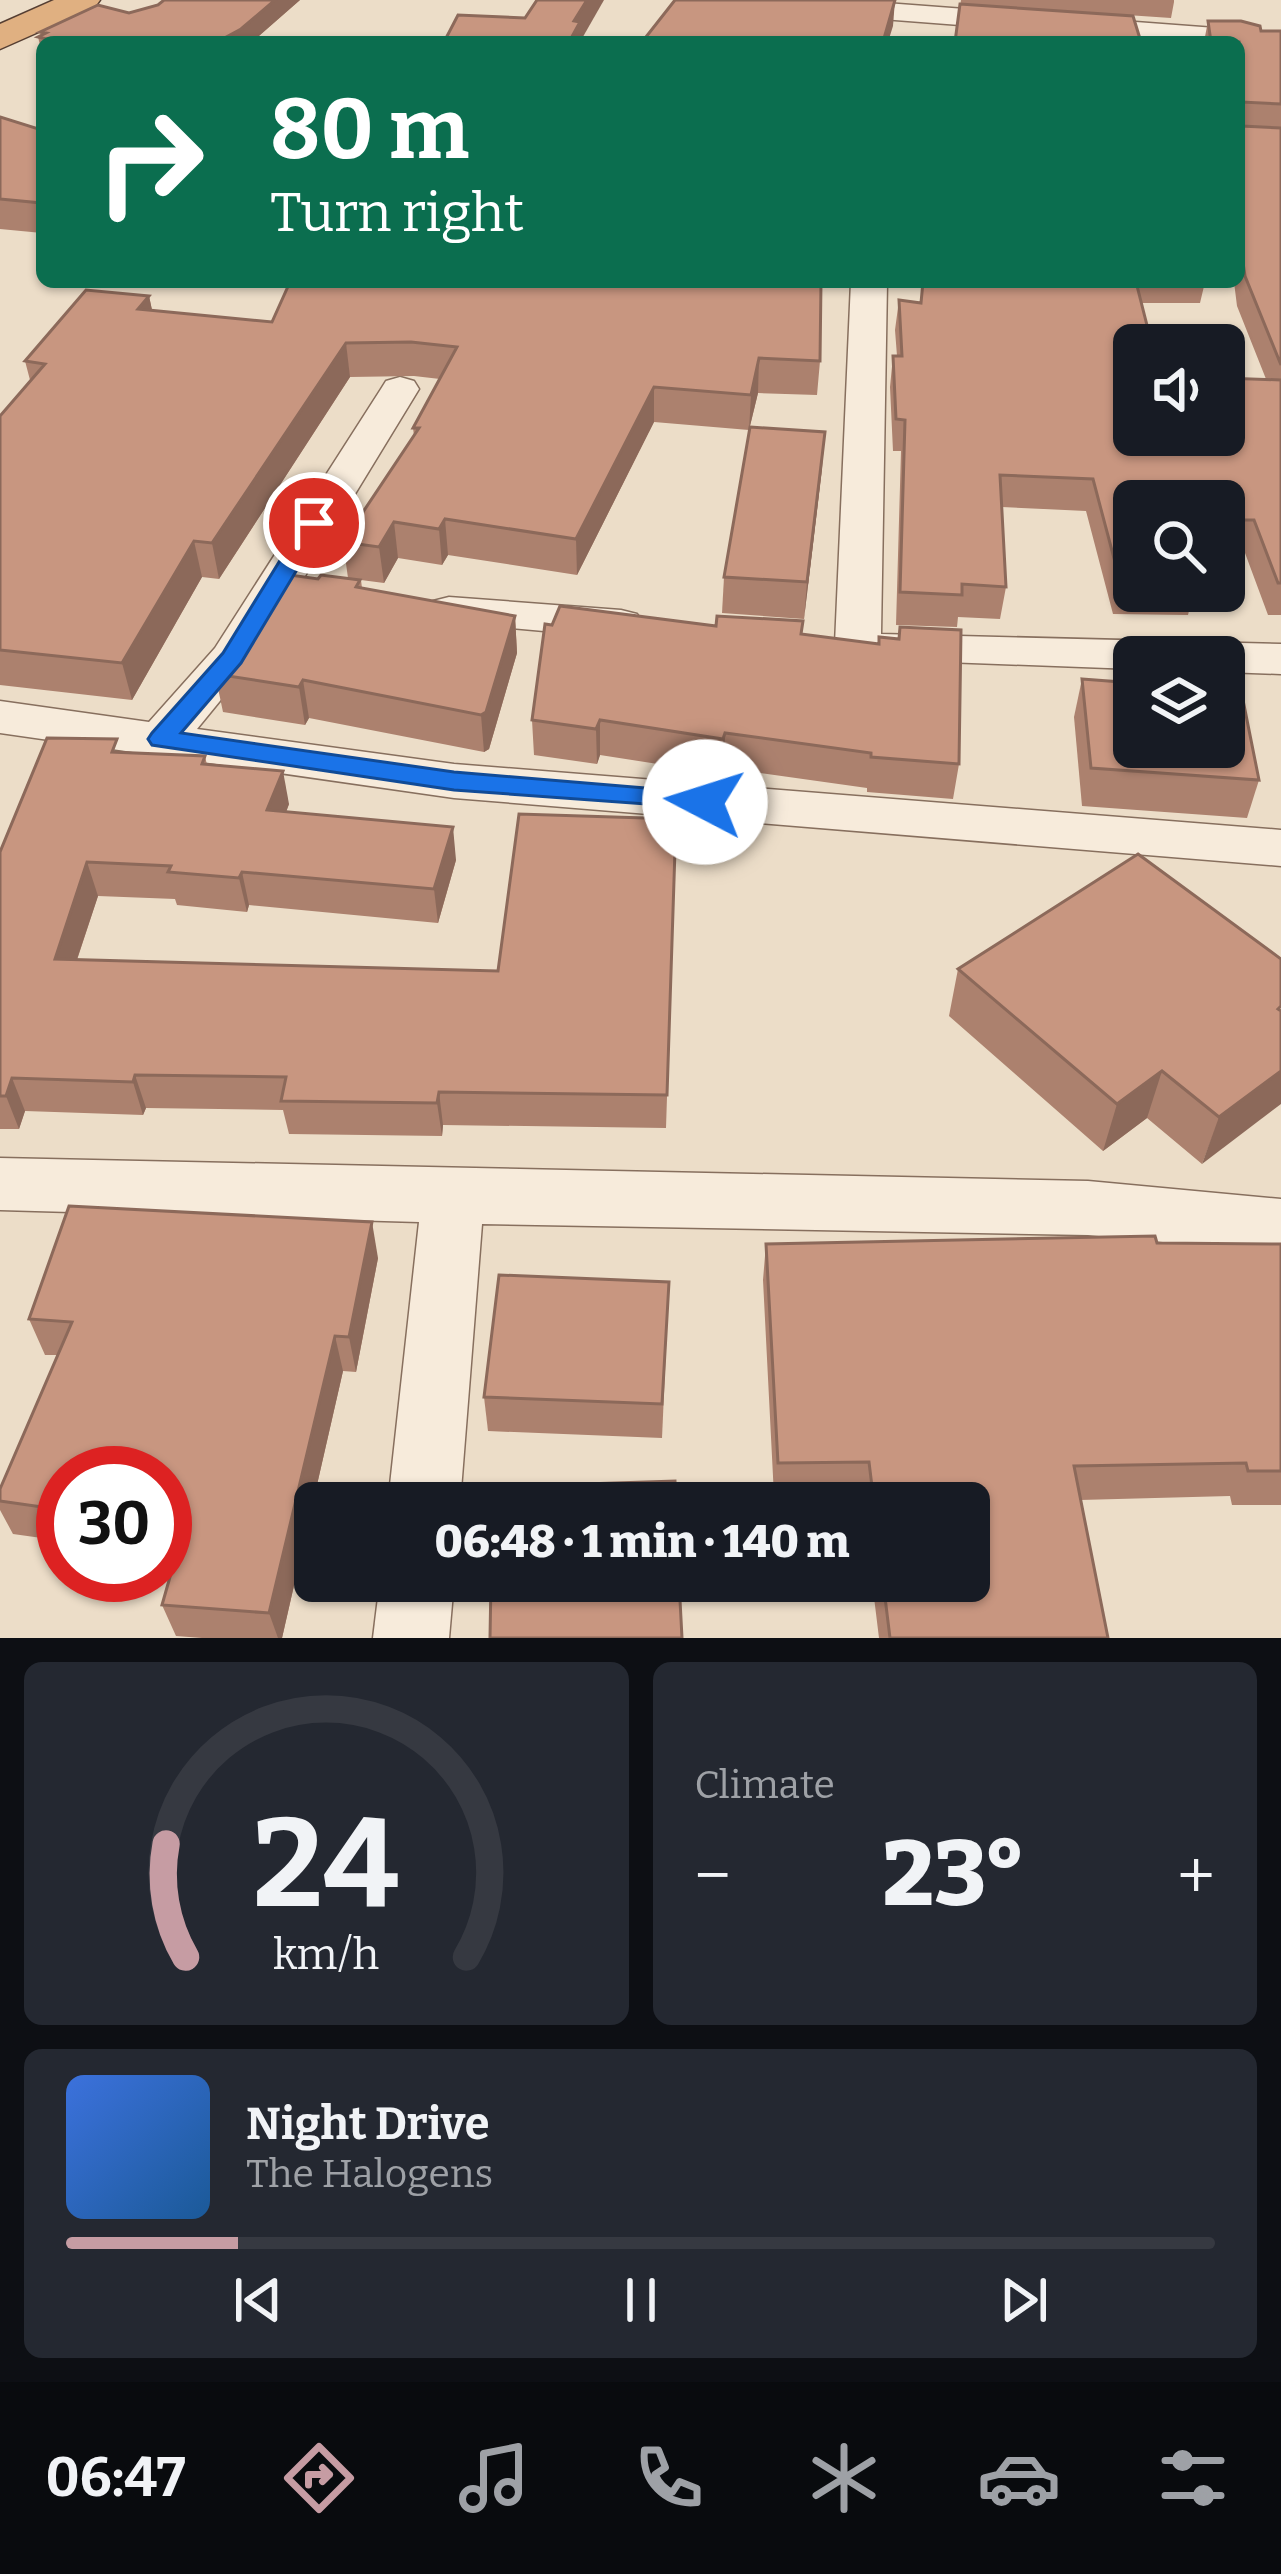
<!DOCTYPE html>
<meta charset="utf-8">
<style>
body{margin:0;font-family:Bitter,serif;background:#242831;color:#f1f3f6;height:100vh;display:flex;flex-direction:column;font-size:45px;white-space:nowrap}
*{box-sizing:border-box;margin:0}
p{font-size:39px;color:#9ea1a6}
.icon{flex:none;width:66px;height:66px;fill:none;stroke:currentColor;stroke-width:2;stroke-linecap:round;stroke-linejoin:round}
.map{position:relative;height:1638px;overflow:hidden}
.sheet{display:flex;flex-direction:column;gap:24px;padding:24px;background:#0d0f14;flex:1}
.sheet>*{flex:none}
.hud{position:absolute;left:36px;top:36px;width:1209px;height:252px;border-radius:18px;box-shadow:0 3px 9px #0004;background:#0b6e4f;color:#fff;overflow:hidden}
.buttons{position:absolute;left:1113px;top:324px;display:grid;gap:24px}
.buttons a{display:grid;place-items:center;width:132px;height:132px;border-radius:18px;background:#171b24;box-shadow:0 3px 9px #0004;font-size:60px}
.speed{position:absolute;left:36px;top:1446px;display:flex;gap:24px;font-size:60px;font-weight:700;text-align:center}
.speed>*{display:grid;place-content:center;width:156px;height:156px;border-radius:50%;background:#171b24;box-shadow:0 3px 9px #0004;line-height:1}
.speed .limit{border:18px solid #d22;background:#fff;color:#111}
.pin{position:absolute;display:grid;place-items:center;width:102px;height:102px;color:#fff;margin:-51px;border:6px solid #fff;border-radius:50%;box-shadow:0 3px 12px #0007}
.me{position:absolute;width:132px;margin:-66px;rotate:275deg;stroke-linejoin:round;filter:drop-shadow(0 0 9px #0008)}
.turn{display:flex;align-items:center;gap:42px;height:252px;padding:0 36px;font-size:54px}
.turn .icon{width:156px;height:156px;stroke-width:2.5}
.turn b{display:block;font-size:84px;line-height:102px}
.big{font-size:90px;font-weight:800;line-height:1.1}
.sheet .widget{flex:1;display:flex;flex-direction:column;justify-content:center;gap:18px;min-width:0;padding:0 42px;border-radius:18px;background:#242831}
.sheet .dial{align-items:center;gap:0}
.dial svg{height:312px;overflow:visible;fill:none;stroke:#363941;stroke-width:7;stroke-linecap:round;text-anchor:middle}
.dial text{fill:#f1f3f6;stroke:none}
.song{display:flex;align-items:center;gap:36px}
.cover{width:144px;height:144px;border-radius:18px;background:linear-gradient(135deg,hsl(220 70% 55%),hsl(210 70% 35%))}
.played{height:12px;border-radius:6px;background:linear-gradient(90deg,#c69ca3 15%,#363941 15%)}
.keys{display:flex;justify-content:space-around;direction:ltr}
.heat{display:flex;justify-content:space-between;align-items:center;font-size:66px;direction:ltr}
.sheet .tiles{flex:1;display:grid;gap:24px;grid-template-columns:1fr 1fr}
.widget:last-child{grid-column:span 2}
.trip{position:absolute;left:294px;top:1482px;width:696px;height:120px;border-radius:18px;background:#171b24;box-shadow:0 3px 9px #0004;font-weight:800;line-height:120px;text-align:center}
.tab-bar{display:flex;height:192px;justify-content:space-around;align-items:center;background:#090b0e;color:#9ea1a6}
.tab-bar .icon{width:84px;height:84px}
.tab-bar .active{color:#c69ca3}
.tab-bar b{font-size:54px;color:#f1f3f6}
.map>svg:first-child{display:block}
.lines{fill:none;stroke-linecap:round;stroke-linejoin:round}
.minor-casing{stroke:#876f5e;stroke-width:3}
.trunk-casing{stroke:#553e32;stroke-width:3}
.minor{fill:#f7ebdb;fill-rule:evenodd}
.trunk{fill:#e0b081;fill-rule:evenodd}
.wall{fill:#ac816e}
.shaded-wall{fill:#8c695a}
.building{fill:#c89680;stroke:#8c695a;stroke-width:3}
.route{fill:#1a73e8;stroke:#114b97;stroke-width:3}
</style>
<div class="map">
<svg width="1281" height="1638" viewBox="0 0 1281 1638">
<rect width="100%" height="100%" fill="#ecddc8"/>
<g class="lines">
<defs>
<g id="minor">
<polygon points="725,0 846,0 1281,33 1281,49 1239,46 1239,42 1183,42 738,8"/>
<path d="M851 282H887L881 634 1281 644V674L1224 672V657H1134V669L892 660C874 656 860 659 842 654L835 644Z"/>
<polygon points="400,377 414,381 419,389 255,658 197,729 454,764 1281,830 1281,866 454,798 0,733 0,701 149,722 215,648 381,389 386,381"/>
<polygon points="449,597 621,610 637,614 644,624 637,634 621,638 433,621 427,611 433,601"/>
<polygon points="0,1158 1088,1181 1281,1199 1281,1253 1088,1235 482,1224 460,1503 388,1503 419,1222 0,1210"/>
<polygon points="380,1581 454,1581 449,1638 373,1638"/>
</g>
<polygon id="trunk" points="54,0 100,0 95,7 0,49 0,24"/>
</defs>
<!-- minor casing -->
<use href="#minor" class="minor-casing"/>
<!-- trunk casing -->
<use href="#trunk" class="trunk-casing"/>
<!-- minor -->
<use href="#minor" class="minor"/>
<!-- trunk -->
<use href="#trunk" class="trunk"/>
</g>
<!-- wall -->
<g class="wall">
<polygon points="300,0 252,42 42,42 42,53 38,37 41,36 40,32 129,13"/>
<polygon points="961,0 1174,0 1174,2 1171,18 1038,9 955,42"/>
<polygon points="1208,21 1261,31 1281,31 1281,615 1268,615 1245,553 1224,552 1224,501 1134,501 1134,591 1194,591 1188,615 1113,614 1086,511 1002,507 1006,587 1000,619 958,617 957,627 896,625 901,451 893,451 890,387 893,356 897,356 895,330 899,300 921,303 923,282 1205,282 1200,303 1141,303 1134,435 1266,379 1237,306 1234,282 1239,282 1239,42 1204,42"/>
<polygon points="0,117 42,130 42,233 0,229"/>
<polygon points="149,296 152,310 272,322 820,361 817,395 758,393 749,430 654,422 577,575 448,555 442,565 398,558 384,583 361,580 362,588 515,616 517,653 489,749 484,752 309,718 305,725 223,712 215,674 318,579 348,578 343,542 414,436 413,428 440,379 414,376 350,377 219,579 202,577 132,700 0,685 0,416 30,380 25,361"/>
<polygon points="822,468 804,619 722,613 724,577"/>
<polygon points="552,625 716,626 879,644 898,639 900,627 959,764 953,799 867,792 867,788 724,768 722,774 600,755 597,764 534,755 532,720"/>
<polygon points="1082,679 1259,780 1247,818 1082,806 1074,717"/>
<polygon points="120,753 205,756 207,765 289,804 286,812 456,860 438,923 249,905 247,912 177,905 175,899 98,896 77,960 498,971 676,819 666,1128 443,1125 442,1136 289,1134 283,1110 146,1108 143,1115 25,1111 19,1129 0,1129 0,852"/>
<polygon points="1281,959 1202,1164 1147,1118 1103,1151 949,1016 958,969"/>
<polygon points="1157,1243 1281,1244 1281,1505 1232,1505 1230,1496 1080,1500 1108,1638 879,1638 872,1581 969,1581 969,1503 864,1503 863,1496 774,1496 763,1280 766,1244"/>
<polygon points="378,1258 356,1372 343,1371 282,1638 202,1638 176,1636 162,1605 176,1557 165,1556 165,1473 63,1473 63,1541 13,1534 0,1510 0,1489 57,1355 45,1355 29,1319"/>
<polygon points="669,1282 662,1438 488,1431 484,1397"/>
</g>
<!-- shaded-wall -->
<g class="shaded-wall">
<polygon points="275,0 300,0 252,42 217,42"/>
<polygon points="587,0 604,0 580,42 569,42 574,21"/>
<polygon points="895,0 893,26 888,42 883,42"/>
<polygon points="149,296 156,329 138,309"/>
<polygon points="346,343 350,377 219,579 212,543"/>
<polygon points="759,358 758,393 749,430 751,395"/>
<polygon points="654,387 654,422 577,575 576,539"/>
<polygon points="825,432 822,468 804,619 807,582"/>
<polygon points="445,519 448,555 442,565 439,529"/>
<polygon points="394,522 398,558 384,583 379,547"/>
<polygon points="194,541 202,577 132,700 122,663"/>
<polygon points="515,616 517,653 489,749 484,752 481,715"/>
<polygon points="303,680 309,718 305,725 299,687"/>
<polygon points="600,720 600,755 597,764 596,729"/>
<polygon points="725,733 724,768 722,774 723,739"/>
<polygon points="283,771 289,804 274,844 267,810"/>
<polygon points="453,827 456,860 438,923 434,889"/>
<polygon points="87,862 98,896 66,992 55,959"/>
<polygon points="242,872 249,905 247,912 239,878"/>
<polygon points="1162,1071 1147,1118 1103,1151 1117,1104"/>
<polygon points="1281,1071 1281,1104 1202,1164 1219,1117"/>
<polygon points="135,1075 146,1108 143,1115 133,1082"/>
<polygon points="12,1078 25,1111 19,1129 6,1096"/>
<polygon points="439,1092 443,1125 442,1136 437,1103"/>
<polygon points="372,1222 378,1258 356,1372 349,1337"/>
<polygon points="335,1336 343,1371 282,1638 278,1638 269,1613"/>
</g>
<!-- building -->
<g class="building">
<polygon points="164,0 275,0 241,29 217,42 60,42 38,37 46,33 40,32 98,5 129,13 158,5"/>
<polygon points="537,0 587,0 574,21 580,22 569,42 444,42 458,15 525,18"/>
<polygon points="675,0 895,0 883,42 642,42"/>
<polygon points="960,4 1133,16 1141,42 955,42"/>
<polygon points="1208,21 1241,21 1260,26 1261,31 1281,31 1281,104 1242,102 1242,126 1281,128 1281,365 1245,276 1239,236 1239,42 1211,42"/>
<polygon points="0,117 42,130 42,203 0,199"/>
<polygon points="290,282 821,282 820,361 759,358 751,395 654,387 576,539 445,519 439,529 394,522 379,547 343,542 419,428 413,428 457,347 411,342 346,343 212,543 194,541 122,663 0,650 0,416 45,364 25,361 86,290 149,296 138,309 272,322"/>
<polygon points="923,282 1136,282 1152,345 1134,345 1134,435 1224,435 1224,378 1281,380 1281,583 1278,583 1254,520 1224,520 1224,501 1134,501 1134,581 1120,581 1093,479 1000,475 1006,587 962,584 962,595 900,592 905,420 896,419 893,356 902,356 899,300 921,303"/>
<polygon points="750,427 825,432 807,582 724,577"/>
<polygon points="283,574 318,579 321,575 360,580 356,587 515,616 486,712 481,715 303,680 299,687 215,674"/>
<polygon points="560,606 716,626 717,616 803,621 801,634 879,644 879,637 899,639 900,627 961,630 959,764 871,757 871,753 725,733 723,739 600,720 596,729 532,720 545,624 552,625"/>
<polygon points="1082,679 1134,683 1134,747 1224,747 1224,689 1241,690 1259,780 1091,768"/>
<polygon points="47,738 117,739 112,752 205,756 202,764 283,771 267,810 453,827 434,889 242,872 239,878 168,872 171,866 87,862 55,959 498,971 519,814 676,819 667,1095 439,1092 437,1103 281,1101 286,1077 135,1075 133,1082 12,1078 6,1096 0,1096 0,852"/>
<polygon points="1138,854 1281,959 1281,1006 1278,1009 1281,1011 1281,1071 1219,1117 1162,1071 1117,1104 958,969"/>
<polygon points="69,1206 372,1222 349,1337 335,1336 269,1613 162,1605 184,1528 165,1525 165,1473 63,1473 63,1510 0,1501 0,1489 72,1322 29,1319"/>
<polygon points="1155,1236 1157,1243 1281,1244 1281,1471 1248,1471 1246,1463 1074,1466 1108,1638 890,1638 883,1581 969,1581 969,1503 874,1503 869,1462 778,1463 766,1244"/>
<polygon points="499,1275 669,1282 662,1404 484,1397"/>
<polygon points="675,1481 676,1503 494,1503 494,1487"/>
<polygon points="491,1581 679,1581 682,1638 490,1638"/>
</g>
<!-- route -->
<polygon class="route" points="314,516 325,523 241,663 181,733 454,772 705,793 715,796 719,802 715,809 454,790 152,745 148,739 152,733 223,653 303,523"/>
</svg>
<div class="buttons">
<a><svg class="icon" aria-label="sound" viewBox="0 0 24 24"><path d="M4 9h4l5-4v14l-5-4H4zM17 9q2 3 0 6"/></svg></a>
<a><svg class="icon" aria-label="search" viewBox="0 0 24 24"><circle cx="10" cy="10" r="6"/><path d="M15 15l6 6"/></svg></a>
<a><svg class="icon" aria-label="layers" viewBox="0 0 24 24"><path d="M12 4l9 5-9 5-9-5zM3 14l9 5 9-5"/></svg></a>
</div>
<div class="speed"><div class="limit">30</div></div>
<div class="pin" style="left:314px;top:523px;background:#d93025"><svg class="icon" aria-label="arrive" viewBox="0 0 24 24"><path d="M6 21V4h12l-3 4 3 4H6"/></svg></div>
<svg class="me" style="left:705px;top:802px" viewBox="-20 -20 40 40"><circle r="19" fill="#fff"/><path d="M0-13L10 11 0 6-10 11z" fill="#1a73e8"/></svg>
<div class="trip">06:48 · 1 min · 140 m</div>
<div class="hud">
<div class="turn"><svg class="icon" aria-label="right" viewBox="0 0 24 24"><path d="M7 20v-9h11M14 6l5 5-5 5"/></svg><div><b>80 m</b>Turn right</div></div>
</div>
</div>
<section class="sheet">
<div class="tiles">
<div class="widget dial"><svg viewBox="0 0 100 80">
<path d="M14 69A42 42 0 1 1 86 69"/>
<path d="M14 69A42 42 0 0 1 9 40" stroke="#c69ca3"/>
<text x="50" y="56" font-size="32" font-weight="700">24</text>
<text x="50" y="72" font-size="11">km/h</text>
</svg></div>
<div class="widget"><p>Climate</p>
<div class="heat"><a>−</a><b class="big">23°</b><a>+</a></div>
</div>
<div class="widget">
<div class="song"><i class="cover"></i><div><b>Night Drive</b><p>The Halogens</p></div></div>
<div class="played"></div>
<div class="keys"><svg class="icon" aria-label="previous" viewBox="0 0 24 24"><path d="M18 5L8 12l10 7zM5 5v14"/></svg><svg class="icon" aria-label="pause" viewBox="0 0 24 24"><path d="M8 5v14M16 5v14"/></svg><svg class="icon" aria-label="next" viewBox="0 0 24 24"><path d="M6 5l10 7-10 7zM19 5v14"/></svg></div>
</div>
</div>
</section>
<nav class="tab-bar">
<b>06:47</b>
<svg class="icon active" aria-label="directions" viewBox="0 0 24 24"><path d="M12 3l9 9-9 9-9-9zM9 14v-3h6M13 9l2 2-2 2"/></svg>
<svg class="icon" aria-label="music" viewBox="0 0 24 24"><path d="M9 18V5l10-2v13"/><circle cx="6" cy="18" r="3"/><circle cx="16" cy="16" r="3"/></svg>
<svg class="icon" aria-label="phone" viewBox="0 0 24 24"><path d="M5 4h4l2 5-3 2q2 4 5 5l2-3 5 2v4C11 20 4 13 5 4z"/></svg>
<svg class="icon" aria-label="climate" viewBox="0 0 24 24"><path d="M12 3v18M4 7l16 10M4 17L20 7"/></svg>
<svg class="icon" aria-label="car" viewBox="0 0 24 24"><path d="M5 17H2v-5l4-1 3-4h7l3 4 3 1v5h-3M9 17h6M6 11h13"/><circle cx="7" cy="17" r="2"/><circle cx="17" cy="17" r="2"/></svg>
<svg class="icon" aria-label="filters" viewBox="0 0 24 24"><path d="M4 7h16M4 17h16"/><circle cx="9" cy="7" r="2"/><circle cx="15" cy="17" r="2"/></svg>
</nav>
